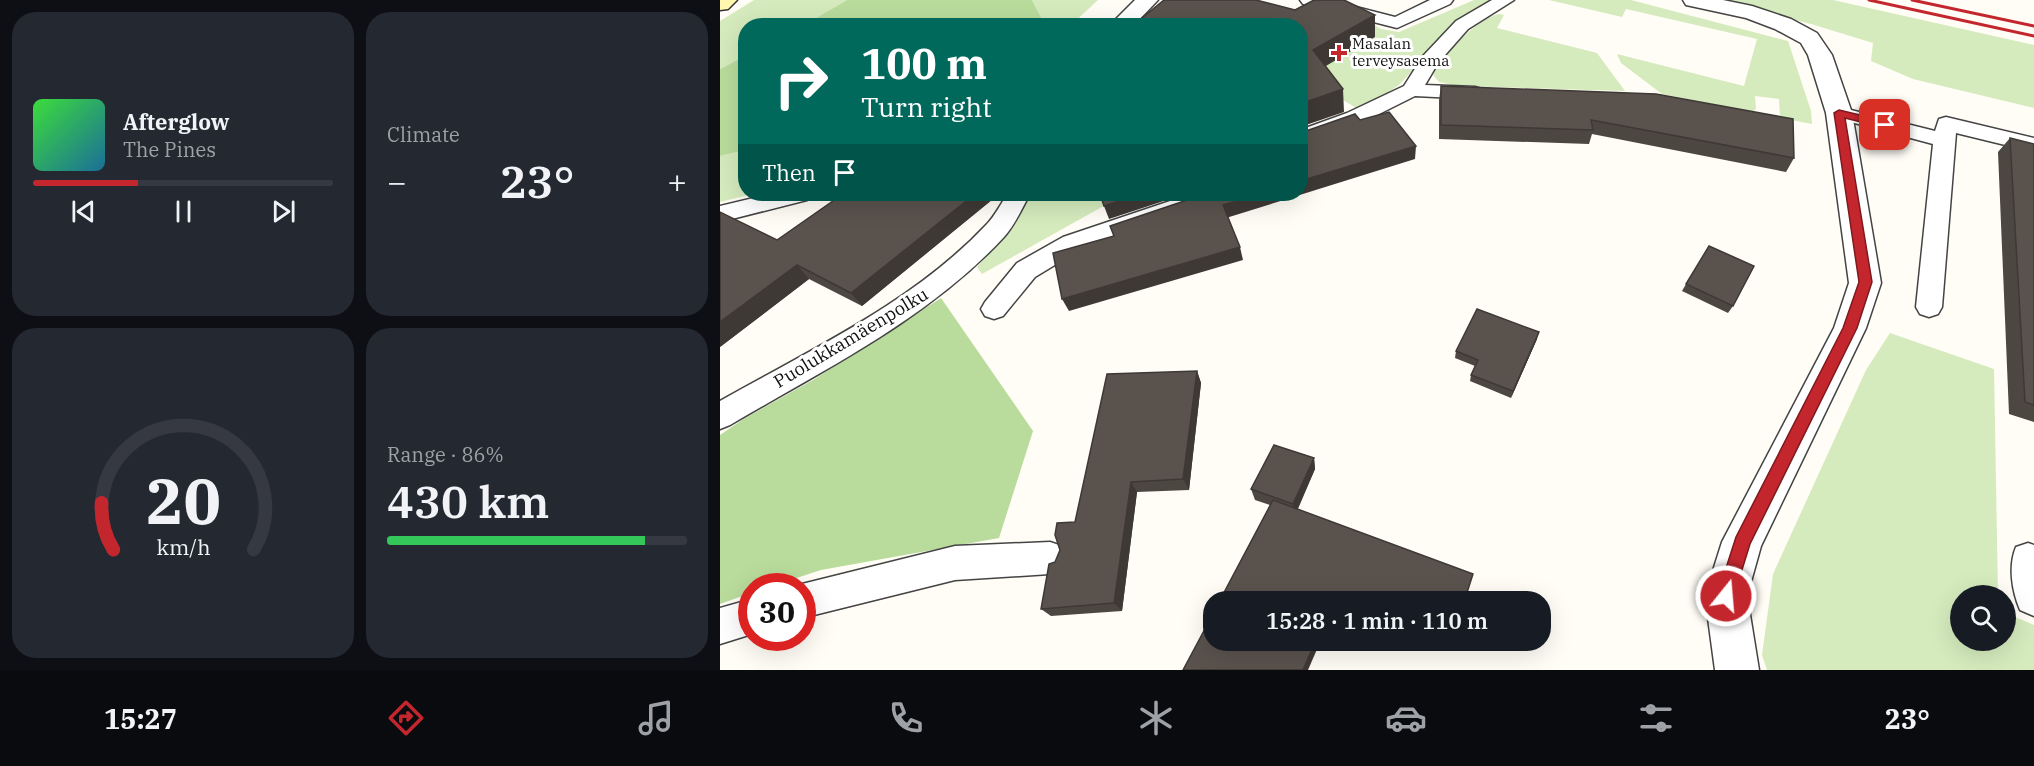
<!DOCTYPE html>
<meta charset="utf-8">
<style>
body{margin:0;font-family:"IBM Plex Serif",serif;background:#242831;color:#f1f3f6;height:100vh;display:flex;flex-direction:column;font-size:22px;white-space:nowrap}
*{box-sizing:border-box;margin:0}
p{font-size:20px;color:#9ea1a6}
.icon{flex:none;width:33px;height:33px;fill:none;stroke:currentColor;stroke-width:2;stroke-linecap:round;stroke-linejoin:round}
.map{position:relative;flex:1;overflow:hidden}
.sheet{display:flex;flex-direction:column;gap:12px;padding:12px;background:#0d0f14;width:720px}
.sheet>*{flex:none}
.hud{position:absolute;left:18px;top:18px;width:570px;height:183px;border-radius:24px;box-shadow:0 6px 24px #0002;background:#00695c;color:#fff;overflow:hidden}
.fabs{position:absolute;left:1230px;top:585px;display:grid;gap:12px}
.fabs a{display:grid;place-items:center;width:66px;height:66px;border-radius:50%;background:#171b24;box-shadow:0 6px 24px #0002;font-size:30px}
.speed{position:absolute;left:18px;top:573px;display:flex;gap:12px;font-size:30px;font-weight:700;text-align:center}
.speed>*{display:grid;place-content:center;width:78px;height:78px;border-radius:50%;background:#171b24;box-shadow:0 6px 24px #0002;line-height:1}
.speed .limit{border:9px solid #d22;background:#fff;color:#111}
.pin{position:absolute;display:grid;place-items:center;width:51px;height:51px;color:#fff;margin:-26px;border-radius:12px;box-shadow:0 3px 9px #0006}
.me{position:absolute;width:66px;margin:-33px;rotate:17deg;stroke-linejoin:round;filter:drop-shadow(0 0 4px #0008)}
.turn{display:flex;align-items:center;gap:21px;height:126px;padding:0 24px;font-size:27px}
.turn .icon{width:78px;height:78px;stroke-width:2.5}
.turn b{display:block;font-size:42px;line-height:51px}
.then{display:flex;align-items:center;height:57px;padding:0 24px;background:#0003;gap:12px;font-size:22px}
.big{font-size:45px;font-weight:600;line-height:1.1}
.sheet .tile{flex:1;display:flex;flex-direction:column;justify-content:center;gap:9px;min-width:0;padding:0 21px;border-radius:24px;background:#242831}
.sheet .dial{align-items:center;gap:0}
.dial svg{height:156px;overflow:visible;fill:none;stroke:#363941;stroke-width:7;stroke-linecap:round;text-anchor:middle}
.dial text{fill:#f1f3f6;stroke:none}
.song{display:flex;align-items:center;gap:18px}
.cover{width:72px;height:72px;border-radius:9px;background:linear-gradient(135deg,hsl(120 70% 55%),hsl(200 70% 35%))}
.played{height:6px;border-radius:3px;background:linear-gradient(90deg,#c4262e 35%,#363941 35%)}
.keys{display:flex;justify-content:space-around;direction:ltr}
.heat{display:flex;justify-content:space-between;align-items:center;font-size:33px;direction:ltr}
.charge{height:9px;border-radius:4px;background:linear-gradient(90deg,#34c759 86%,#363941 0)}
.sheet .tiles{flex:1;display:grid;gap:12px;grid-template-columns:repeat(2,1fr)}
.trip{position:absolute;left:483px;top:591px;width:348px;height:60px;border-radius:24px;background:#171b24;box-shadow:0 6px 24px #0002;font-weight:600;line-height:60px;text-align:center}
.menu{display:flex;height:96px;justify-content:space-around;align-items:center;background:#090b0e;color:#9ea1a6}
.menu .icon{width:42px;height:42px}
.menu .selected{color:#c4262e}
.menu b{font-size:27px;color:#f1f3f6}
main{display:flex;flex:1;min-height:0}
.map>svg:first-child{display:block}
.green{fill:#d5ebbd}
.forest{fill:#b9dc9c}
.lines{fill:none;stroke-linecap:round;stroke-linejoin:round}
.lane-casing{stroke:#444;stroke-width:3}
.street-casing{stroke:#444;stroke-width:3}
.secondary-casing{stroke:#333;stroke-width:3}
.lane{fill:#fff;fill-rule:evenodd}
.street{fill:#fff;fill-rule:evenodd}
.secondary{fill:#fff6b0;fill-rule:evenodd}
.rail{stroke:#c4262e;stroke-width:3}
.wall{fill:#4d4742}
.shaded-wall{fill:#3f3936}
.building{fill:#5a524d;stroke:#3f3936;stroke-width:1.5}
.route{fill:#c4262e;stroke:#7f191e;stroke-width:1.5}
.poi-dot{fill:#c4262e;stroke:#fff;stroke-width:2}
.labels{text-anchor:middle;stroke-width:6;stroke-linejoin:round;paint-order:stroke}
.far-poi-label{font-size:15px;fill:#111;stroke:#fff;text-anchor:start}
.street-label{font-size:18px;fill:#111;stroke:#fff}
</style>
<main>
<section class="sheet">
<div class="tiles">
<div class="tile">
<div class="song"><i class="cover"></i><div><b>Afterglow</b><p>The Pines</p></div></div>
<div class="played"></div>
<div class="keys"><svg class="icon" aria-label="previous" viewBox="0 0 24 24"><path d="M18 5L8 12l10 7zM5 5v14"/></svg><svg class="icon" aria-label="pause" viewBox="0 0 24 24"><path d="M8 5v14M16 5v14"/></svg><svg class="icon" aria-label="next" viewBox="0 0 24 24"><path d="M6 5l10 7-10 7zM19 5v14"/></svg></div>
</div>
<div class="tile"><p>Climate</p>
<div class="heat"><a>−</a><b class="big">23°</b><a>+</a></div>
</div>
<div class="tile dial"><svg viewBox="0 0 100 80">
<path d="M14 69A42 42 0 1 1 86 69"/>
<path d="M14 69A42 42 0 0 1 8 45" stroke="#c4262e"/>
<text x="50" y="56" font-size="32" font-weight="700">20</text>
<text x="50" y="72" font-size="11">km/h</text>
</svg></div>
<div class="tile"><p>Range · 86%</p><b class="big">430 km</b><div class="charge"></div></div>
</div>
</section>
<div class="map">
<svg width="1314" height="670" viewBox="0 0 1314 670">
<rect width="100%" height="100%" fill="#fffdf5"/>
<!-- green -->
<g class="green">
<polygon points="34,0 127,0 84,25 26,26 25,56 0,69 0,21"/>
<polygon points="312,0 378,0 350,26 325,25"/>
<polygon points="754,0 770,0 752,11 729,31 679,85 661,97 636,108 618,97 581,81 651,23 661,29 679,32"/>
<polygon points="829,0 911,0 1068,41 1091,111 1092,124 1060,118 1059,99 1035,96 1036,109 1032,112 942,94 901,63 897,54 1024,86 1037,39 906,9 902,17"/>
<polygon points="997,0 1113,0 1314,45 1314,108 1193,79 1151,61 1153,43 1091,24"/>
<path d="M780 14 784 15 777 28 877 53 905 91 738 86 719 82 713 75C721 56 759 16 780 14Z"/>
<polygon points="25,150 26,194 33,194 0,202 0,156"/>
<polygon points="310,194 405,194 262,274 257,267 285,234"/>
<polygon points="1170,333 1274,369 1278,595 1240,596 1240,640 1286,640 1286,613 1314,625 1314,670 1047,670 1042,655 1053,574 1146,370"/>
</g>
<!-- forest -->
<g class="forest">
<polygon points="127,0 312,0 325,25 84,25"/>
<polygon points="25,56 25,150 0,156 0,69"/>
<polygon points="221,298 313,431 279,538 101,570 52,586 32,586 31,593 0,604 0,435 25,418 93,380"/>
</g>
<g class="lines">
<defs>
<g id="lane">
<polygon points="580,0 609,0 675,17 710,0 733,0 730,4 677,28 583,4"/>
<polygon points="772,0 794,0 748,29 718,63 705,85 755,87 762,89 765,93 762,97 755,99 695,96 641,123 580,145 580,130 627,113 684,86 703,56 736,21"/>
<polygon points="1119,107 1215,131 1219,119 1226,117 1314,138 1314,152 1236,133 1222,307 1218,314 1209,317 1200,314 1196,307 1213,144 1112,117 1109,113 1112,109"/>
<polygon points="50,194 90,194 87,200 0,222 0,206"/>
<path d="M288 194H310C302 208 295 225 284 237 208 319 105 369 10 425L0 429V401C92 349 194 302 267 224 275 216 281 203 288 194Z"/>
<polygon points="471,194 499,194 493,203 361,249 315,277 283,316 274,319 265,316 261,309 265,302 297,263 343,237"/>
<polygon points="330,542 342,546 347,558 342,570 330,574 235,580 82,618 82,586 75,586 82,584 235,546"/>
<path d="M1308 543 1314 545V616L1300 610C1292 591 1288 566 1296 547Z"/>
<polygon points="32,599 32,634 0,644 0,608"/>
</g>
<g id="street">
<polygon points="415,0 438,0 413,26 389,26"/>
<polygon points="963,0 1003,0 1032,6 1071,19 1097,33 1112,55 1132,113 1161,283 1146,328 1041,546 1027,596 1039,670 995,670 985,596 1002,542 1114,328 1129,283 1106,113 1088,55 1081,43 1055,29 1026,18 966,5"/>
</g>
<polygon id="secondary" points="0,0 17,0 8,9 0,10"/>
</defs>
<!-- lane casing -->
<use href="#lane" class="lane-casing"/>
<!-- street casing -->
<use href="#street" class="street-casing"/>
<!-- secondary casing -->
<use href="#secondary" class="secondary-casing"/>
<!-- lane -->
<use href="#lane" class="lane"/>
<!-- street -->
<use href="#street" class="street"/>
<!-- secondary -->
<use href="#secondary" class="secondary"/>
<!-- rail -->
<g class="rail">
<polyline points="1149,0 1314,36"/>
<polyline points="1192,0 1314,26"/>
</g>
</g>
<!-- wall -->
<g class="wall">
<polygon points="721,86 1074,158 1066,172 872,134 869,144 719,139 719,100"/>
<polygon points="1290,138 1314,144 1314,422 1289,414 1278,152"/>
<polygon points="123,194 269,194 273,199 142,306 89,279 0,347 57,240"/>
<polygon points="966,284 1013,306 1008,313 962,291"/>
<polygon points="817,339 791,398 750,381 751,375 755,366 735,358 736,351"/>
<polygon points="477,371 481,383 469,490 417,492 402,611 331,616 321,609 335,562 355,522"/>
<polygon points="594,458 595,469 578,509 744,602 499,602 550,505 535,500 531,489"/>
<polygon points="715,640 732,640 730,646"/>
</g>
<!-- shaded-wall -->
<g class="shaded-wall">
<polygon points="655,15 655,37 594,73 593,50"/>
<polygon points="623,89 624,112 580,127 580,104"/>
<polygon points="696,146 695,159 506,218 503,205 541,194 580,194 580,181"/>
<polygon points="255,194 269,194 273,199 142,306 131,293"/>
<polygon points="421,194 465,194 389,219 384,206"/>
<polygon points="520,247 523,260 349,311 342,299"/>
<polygon points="77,265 89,279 0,347 0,322"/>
<polygon points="819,332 817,339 791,398 793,391"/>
<polygon points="477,371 481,383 469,490 463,479"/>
<polygon points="594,458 595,469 575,514 573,504"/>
<polygon points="411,482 417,492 402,611 394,603"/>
<polygon points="617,594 618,602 613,602"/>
<polygon points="596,640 601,640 588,670 583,670"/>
</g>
<!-- building -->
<g class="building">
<polygon points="444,0 536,0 575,10 594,0 624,0 655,15 593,50 623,89 580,104 580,26 412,26"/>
<polygon points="721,86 936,94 1073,119 1074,158 871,120 873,130 721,125"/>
<polygon points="669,112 696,146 580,181 580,133 635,114 640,120"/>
<polygon points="1290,138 1314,144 1314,405 1305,402"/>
<polygon points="123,194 255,194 131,293 77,265 0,322 0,212 57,240"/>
<polygon points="380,194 421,194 384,206"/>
<polygon points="485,194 541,194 503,205 520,247 342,299 333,253 394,236 390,226"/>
<polygon points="989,246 1034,266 1013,306 966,284"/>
<polygon points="757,309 819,332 793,391 751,375 758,360 736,351"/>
<polygon points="477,371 463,479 411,482 394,603 321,609 329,564 335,562 340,550 335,535 337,523 355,522 387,374"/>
<polygon points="554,445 594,458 573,504 531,489"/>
<polygon points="553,500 753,574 744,602 637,602 617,594 613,602 499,602"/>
<polygon points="494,612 494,640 596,640 583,670 463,670"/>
</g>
<!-- route -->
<polygon class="route" points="1119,110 1169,122 1171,125 1165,128 1125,118 1152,282 1137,328 1030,544 1012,602 1006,605 1000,602 997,596 1016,537 1123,328 1139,282 1114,113"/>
<!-- markers -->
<path class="poi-dot" d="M616 44h6v6h6v6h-6v6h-6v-6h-6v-6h6z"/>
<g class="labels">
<!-- far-poi labels -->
<g class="far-poi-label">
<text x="632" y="49">Masalan<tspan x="632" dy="17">terveysasema</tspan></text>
</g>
<!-- street labels -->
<g class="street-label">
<text transform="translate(131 338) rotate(-31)" y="6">Puolukkamäenpolku</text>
</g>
</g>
</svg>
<div class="fabs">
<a><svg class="icon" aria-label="search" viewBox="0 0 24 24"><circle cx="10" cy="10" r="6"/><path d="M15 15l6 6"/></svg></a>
</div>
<div class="speed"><div class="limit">30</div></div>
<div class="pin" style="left:1165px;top:125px;background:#d93025"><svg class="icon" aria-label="arrive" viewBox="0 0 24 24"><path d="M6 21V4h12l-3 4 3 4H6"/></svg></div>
<svg class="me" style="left:1006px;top:596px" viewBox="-20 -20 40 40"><circle r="17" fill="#c4262e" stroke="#fff" stroke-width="3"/><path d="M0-11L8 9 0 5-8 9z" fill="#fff"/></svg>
<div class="trip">15:28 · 1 min · 110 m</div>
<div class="hud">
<div class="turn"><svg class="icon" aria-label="right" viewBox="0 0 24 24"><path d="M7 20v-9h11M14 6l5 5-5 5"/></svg><div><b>100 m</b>Turn right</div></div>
<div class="then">Then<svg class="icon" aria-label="arrive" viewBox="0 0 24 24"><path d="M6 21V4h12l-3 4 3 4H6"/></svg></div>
</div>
</div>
</main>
<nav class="menu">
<b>15:27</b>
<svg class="icon selected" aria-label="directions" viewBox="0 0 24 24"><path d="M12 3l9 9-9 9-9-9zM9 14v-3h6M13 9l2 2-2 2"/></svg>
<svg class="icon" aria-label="music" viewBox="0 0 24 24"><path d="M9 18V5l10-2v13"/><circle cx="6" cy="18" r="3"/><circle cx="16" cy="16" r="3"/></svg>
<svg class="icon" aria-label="phone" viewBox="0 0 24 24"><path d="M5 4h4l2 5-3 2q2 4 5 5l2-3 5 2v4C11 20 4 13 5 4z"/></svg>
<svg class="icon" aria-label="climate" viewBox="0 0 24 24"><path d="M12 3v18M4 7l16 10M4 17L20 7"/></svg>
<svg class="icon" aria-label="car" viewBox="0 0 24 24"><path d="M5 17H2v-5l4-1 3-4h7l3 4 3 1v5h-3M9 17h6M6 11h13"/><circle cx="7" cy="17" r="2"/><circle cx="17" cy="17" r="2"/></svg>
<svg class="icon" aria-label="filters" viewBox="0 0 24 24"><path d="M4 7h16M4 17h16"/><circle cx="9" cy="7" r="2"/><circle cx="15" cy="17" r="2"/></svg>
<b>23°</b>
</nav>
